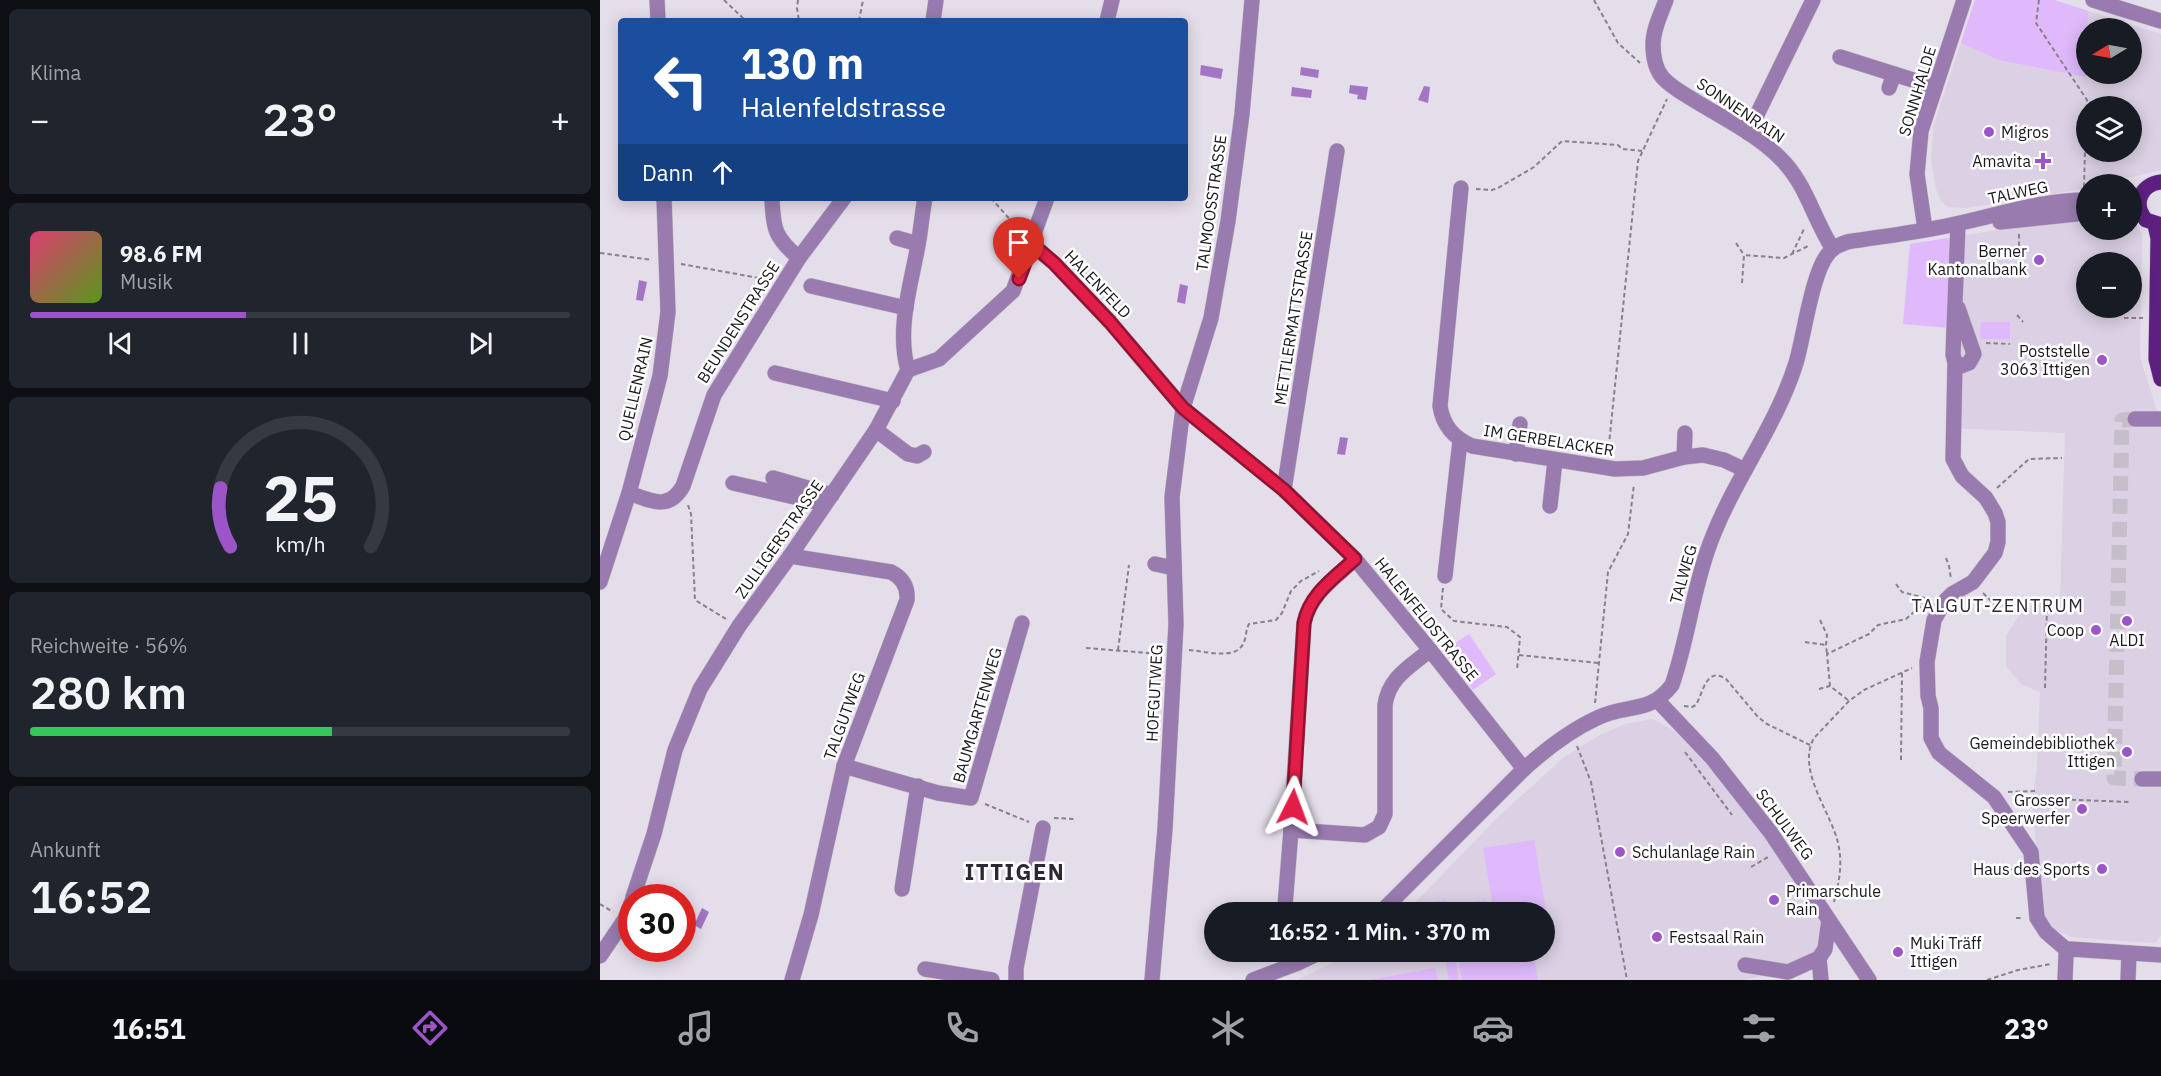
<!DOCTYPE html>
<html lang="de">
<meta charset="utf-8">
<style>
body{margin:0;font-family:"IBM Plex Sans",sans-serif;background:#20242c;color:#f1f3f6;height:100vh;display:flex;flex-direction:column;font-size:22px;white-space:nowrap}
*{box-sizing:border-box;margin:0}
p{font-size:20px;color:#9ea1a6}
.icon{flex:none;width:33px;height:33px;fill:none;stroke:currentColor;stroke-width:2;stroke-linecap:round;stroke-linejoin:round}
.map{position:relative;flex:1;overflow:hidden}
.details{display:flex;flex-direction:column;gap:9px;padding:9px;background:#0d0f14;width:600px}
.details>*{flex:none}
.hud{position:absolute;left:18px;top:18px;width:570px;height:183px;border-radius:6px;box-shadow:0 3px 15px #0003;background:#1a4fa0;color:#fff;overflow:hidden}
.needle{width:39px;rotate:260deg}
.fabs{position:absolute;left:1476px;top:18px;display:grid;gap:12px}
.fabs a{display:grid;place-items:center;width:66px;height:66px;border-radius:50%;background:#171b24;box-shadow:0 3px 15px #0003;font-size:30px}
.speed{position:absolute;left:18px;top:884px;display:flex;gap:12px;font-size:30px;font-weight:700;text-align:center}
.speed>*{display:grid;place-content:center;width:78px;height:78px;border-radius:50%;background:#171b24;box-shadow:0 3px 15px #0003;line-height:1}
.speed .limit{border:9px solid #d22;background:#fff;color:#111}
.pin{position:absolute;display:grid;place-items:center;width:51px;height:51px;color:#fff;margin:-62px -26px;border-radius:50% 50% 50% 0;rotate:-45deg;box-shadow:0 0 6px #0007}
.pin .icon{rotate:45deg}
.me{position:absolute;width:66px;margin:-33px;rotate:3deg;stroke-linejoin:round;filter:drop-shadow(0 0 4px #0008)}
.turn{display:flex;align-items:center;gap:21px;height:126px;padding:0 24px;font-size:27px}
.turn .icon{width:78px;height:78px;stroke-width:2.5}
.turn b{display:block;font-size:42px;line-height:51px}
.then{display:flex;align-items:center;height:57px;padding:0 24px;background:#0003;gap:12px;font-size:22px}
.big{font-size:45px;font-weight:600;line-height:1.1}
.details .card{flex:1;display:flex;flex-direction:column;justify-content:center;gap:9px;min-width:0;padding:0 21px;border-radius:9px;background:#20242c}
.details .dial{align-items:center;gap:0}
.dial svg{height:156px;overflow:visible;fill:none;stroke:#363941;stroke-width:7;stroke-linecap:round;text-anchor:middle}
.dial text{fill:#f1f3f6;stroke:none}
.song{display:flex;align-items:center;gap:18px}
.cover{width:72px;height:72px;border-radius:9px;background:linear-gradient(135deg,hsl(340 70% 55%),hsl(90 70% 35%))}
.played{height:6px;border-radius:3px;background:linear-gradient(90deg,#9c55c9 40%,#363941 40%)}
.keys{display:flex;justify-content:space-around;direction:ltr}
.heat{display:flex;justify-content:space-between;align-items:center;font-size:33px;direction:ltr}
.charge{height:9px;border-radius:4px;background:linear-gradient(90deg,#34c759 56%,#363941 0)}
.trip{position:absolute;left:604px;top:902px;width:351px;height:60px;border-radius:30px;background:#171b24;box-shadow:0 3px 15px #0003;font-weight:600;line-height:60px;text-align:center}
.dock{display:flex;height:96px;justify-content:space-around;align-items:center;background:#090b0e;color:#9ea1a6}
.dock .icon{width:42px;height:42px}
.dock .active{color:#9c55c9}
.dock b{font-size:27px;color:#f1f3f6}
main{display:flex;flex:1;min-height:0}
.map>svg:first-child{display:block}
.built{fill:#dbd0e4;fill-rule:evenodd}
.green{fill:#dfb9fb}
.water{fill:#a375c3}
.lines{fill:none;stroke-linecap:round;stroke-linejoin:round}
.minor-tunnel{stroke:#c6bfcb;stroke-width:15;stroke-dasharray:15 8;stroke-linecap:butt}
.minor-casing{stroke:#c0bac5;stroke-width:16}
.major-casing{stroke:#c0bac5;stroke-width:16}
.path{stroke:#86818a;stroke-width:2;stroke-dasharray:4.5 3;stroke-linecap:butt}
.minor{stroke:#997baf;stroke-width:15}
.major{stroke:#5d2080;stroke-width:15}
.route-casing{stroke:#92132f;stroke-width:15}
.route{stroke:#e11d48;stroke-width:10}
.poi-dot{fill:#9c55c9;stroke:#fff;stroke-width:2}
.labels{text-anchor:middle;stroke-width:5;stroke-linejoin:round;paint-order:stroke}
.street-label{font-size:16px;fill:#1b181d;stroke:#fff}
.poi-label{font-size:16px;fill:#1b181d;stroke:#fff;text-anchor:end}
.neighbourhood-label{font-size:18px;letter-spacing:1.5px;fill:#2d2732;stroke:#fff}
.district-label{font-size:22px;font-weight:bold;letter-spacing:1.5px;fill:#2d2732;stroke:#fff}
</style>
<main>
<section class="details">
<div class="card"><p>Klima</p>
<div class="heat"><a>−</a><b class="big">23°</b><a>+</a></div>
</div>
<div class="card">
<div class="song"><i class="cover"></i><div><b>98.6 FM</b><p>Musik</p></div></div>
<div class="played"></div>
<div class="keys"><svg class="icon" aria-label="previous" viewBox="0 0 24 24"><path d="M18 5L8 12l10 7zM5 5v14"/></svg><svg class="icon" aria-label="pause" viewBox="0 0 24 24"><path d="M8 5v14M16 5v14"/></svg><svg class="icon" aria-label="next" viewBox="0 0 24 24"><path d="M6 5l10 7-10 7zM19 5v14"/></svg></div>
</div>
<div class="card dial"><svg viewBox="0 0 100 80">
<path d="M14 69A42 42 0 1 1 86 69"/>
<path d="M14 69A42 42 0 0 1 9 39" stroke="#9c55c9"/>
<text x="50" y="56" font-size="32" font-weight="700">25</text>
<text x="50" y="72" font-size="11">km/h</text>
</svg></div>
<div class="card"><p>Reichweite · 56%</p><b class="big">280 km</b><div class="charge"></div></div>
<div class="card"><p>Ankunft</p><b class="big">16:52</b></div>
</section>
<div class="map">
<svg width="1561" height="980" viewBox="0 0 1561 980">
<rect width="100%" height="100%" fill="#e4ddea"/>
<!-- built -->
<g class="built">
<path d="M1375 0H1454L1561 34V170L1503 184H1486V188L1477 190 1367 208 1348 207 1341 201 1336 189 1331 159 1333 127ZM1486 28H1532V74H1486ZM1486 106H1532V152H1486Z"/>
<path d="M1477 217 1486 218V230H1532V222L1540 230 1542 237 1540 357 1561 424V935L1556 942 1551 943 1471 937 1449 927 1442 914 1432 803 1437 767 1440 692 1421 684 1406 666V636L1420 614 1435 604 1460 600 1465 433 1349 428 1354 237ZM1486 262H1532V308H1486Z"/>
<polygon points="1053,719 1075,731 1111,770 1187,867 1223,921 1223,932 1216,955 1191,969 1144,980 697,980 756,951 945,951 945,912 806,912 898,817 963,758 998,736 1025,724"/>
</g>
<!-- green -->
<g class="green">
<polygon points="1375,0 1454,0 1488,11 1486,77 1399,60 1361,43"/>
<polygon points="1347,238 1351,239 1350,328 1303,324 1310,244"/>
<polygon points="1381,322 1410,322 1410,339 1380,339"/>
<polygon points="869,634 896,674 873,690 845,650"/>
<polygon points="934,840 949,928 945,929 945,912 894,912 883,848"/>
<polygon points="846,900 848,912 835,912 834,902"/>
<polygon points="886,900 889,912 863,912 862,904"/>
<polygon points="844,951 854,951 859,980 849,980"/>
<polygon points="857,951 933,951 938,980 862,980"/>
<polygon points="835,968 838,980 770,980"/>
</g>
<!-- water -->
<g class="water">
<polygon points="601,65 623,69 621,79 600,75"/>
<polygon points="701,67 719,70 718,78 700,75"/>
<polygon points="750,85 768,87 766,100 757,99 758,95 749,93"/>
<polygon points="824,86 830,87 828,103 818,100"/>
<polygon points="692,87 712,90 711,98 691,96"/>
<polygon points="39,280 47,282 43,301 36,300"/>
<polygon points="580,284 588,286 585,304 577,302"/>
<polygon points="740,437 748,438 745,455 737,454"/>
<polygon points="102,908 109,912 101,929 94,925"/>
<polygon points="613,930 615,932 615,951 619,951 612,953 606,932"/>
</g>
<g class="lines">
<!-- minor-tunnel -->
<polyline class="minor-tunnel" points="1535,419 1522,420 1514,778 1542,779"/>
<defs>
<g id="minor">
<polyline points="57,0 58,21"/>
<path d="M1066 0C1061 14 1053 29 1053 44 1053 55 1055 69 1063 78 1072 88 1086 95 1097 102 1125 119 1157 135 1180 158 1207 184 1213 219 1233 249"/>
<polyline points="1493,0 1561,21"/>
<polyline points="333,21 336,0"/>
<polyline points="507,21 512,0"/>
<polyline points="1240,57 1335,87"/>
<polyline points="1289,88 1294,74"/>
<polyline points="1148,133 1213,0"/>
<path d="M861 188 840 406C843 426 854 438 872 446L1015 469 1043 468 1084 457 1103 455 1124 460 1145 470"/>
<path d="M172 198C173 229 175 238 199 258"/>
<polyline points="1400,222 1486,213"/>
<polyline points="1358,224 1353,355 1355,362 1353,459 1362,476 1386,498 1395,513 1398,522 1398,542 1395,553 1373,582 1352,594 1344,602 1334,620 1327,662 1328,696 1331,708 1331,738 1339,753 1394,797 1431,852 1437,918 1446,932 1468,951"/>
<polyline points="1325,229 1317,174 1321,131 1364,0"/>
<polyline points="297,238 318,244"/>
<polyline points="431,244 454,263 510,322 583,408 684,490 755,559 830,650 924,769"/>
<polyline points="211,286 306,308"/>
<polyline points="1355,362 1361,366 1369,363 1374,354 1358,308"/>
<polyline points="308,370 339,359 413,291 447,198"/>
<polyline points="175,373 293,401"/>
<polyline points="1535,419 1561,419"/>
<polyline points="276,430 308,454 317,456 324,452"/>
<polyline points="916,454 920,424"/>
<polyline points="1084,457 1085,433"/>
<polyline points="173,478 232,495"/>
<polyline points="133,483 225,504"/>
<polyline points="684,490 737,151"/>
<path d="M29 493C51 501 69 511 83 486L114 395 199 258 244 198"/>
<polyline points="950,506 955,461"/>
<path d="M190 556 291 572C303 578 308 587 307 600L244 766 211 915 192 980"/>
<path d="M755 559C734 579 710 594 704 623L691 830 765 835 779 827 785 814V705C789 677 810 667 830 650"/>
<polyline points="555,564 574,568"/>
<polyline points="845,576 860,441"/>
<polyline points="0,582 29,493 60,376 68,312 64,198"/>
<polyline points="1058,701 1112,758 1171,833 1269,980"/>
<polyline points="244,766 338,793 371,798 422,623"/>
<polyline points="1542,779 1561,779"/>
<polyline points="302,889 318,786"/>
<path d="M33 897 54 834 75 750 100 689 139 626 190 556 276 430 308 370C296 330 311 285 318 245 321 229 322 214 325 198"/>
<polyline points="685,906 691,830"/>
<path d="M781 912 924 769C946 749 969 731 997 718 1027 703 1049 715 1072 685 1087 642 1092 596 1107 552 1129 486 1175 430 1196 363 1204 336 1212 273 1228 254 1233 247 1239 245 1247 242 1284 236 1323 232 1360 223 1402 214 1443 200 1486 200"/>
<polyline points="0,956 25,919 32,901"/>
<polyline points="1219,958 1221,980"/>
<polyline points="1145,965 1188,972 1219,958 1225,949 1229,920"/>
<polyline points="325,969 392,980"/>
<polyline points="416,980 416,968 443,828"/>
<polyline points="552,980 565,829 576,624 572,497 583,408 611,318 628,221 642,114 652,0"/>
<polyline points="653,980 698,963 723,951"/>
<polyline points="1465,980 1466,955 1470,949 1561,955"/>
<polyline points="1528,980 1529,953"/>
</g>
<g id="major">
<path d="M1561 182C1541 184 1532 204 1546 220L1561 225"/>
<polyline points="1555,225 1558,238 1556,359 1561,379"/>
</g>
</defs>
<!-- minor casing -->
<use href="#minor" class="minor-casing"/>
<!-- major casing -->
<use href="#major" class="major-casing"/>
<!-- path -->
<g class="path">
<polyline points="124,0 146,21"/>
<polyline points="198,0 197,8 199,21"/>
<polyline points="994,0 1018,43 1040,63"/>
<polyline points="1439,0 1436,23 1487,100 1487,106"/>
<polyline points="259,21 263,0"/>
<polyline points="1484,187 1486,114"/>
<polyline points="876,189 892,190 898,188 934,167 962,141 1018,145 1022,149 1042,151"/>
<polyline points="391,198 420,231"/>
<polyline points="1419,234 1419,251"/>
<polyline points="1136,243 1144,255"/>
<polyline points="0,253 52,260"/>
<polyline points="1192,254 1205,227"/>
<polyline points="81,264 170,280"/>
<polyline points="1142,283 1144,255 1184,258 1208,246"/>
<polyline points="1417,315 1423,322"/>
<polyline points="1524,318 1543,318"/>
<polyline points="1386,343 1410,344"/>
<polyline points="1008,454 1038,161 1067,99"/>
<polyline points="1397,488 1429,459 1462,458"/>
<polyline points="88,505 91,514 95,600 126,619"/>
<polyline points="1346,558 1349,566 1351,579"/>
<polyline points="1296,584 1302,592 1329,599"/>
<polyline points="843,588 841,609 854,621 907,627 920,637 917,670"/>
<polyline points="1383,593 1395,605"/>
<polyline points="1220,620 1227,635 1226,645 1227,654"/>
<polyline points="1205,642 1226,645"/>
<polyline points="486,648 561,654"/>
<polyline points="518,650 529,565"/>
<path d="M589 650C603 651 632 659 641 647 647 640 645 631 649 624L676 620 682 613 691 591 701 581 719 571"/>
<polyline points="919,655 999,663"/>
<polyline points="1445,688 1447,607"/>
<polyline points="1219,689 1230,686"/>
<polyline points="1248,700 1230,686 1227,654 1269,634 1278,625 1306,619 1329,599"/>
<polyline points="995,703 1008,572 1028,534 1034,484"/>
<path d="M1084 706 1092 707 1096 705C1103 693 1106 666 1126 679L1158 717 1167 724 1210 745"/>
<polyline points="977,746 991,782 1027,980"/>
<polyline points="1085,752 1132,815"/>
<polyline points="1301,760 1302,673"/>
<polyline points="1408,792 1435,791"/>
<polyline points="1449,799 1531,802"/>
<polyline points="385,804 429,822"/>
<polyline points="454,818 476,819"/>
<polyline points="1151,867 1170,856"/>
<polyline points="1411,869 1419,874"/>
<path d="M1234 902C1239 882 1243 864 1238 843 1231 812 1196 770 1214 738L1249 701 1264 690 1312 668"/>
<polyline points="0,904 13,912"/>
<polyline points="1416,918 1422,918"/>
<polyline points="1387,980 1418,970 1451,964"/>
</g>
<!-- minor -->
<use href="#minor" class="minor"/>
<!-- major -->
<use href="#major" class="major"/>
</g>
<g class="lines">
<defs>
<path id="route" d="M419 279 432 244 454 263 510 322 583 408 684 490 755 559C734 578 710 594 704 623L693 807"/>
</defs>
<!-- route casing -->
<use href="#route" class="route-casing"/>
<!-- route -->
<use href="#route" class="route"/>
</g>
<!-- markers -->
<g class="poi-dot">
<circle cx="1389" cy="132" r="6"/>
<path d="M1440 152h6v6h6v6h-6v6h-6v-6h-6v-6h6z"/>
<circle cx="1439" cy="260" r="6"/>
<circle cx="1502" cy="360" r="6"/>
<circle cx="1527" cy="621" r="6"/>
<circle cx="1496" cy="630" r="6"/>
<circle cx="1527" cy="752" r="6"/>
<circle cx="1482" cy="809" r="6"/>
<circle cx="1020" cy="852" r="6"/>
<circle cx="1502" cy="869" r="6"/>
<circle cx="1174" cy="900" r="6"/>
<circle cx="1057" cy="937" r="6"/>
<circle cx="1298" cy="952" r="6"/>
</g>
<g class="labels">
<!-- street labels -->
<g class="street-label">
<text transform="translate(1317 91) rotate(-73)" y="6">SONNHALDE</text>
<text transform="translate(1141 110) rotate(34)" y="6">SONNENRAIN</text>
<text transform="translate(1418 192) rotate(-12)" y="6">TALWEG</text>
<text transform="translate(611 203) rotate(-82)" y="6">TALMOOSSTRASSE</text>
<text transform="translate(498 284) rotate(46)" y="6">HALENFELD</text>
<text transform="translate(693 318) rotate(-81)" y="6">METTLERMATTSTRASSE</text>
<text transform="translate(138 322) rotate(-58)" y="6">BEUNDENSTRASSE</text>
<text transform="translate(35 389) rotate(-77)" y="6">QUELLENRAIN</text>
<text transform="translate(949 440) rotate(9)" y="6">IM GERBELACKER</text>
<text transform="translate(179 539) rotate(-55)" y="6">ZULLIGERSTRASSE</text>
<text transform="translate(1083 574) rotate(-74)" y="6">TALWEG</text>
<text transform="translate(827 619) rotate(51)" y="6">HALENFELDSTRASSE</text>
<text transform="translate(554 693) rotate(-87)" y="6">HOFGUTWEG</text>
<text transform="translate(377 715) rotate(-74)" y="6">BAUMGARTENWEG</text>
<text transform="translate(244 716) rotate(-70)" y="6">TALGUTWEG</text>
<text transform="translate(1185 824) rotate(53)" y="6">SCHULWEG</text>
</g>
<!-- poi labels -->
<g class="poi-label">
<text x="1401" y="138" text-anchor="start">Migros</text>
<text x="1431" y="167">Amavita</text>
<text x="1427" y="257">Berner<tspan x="1427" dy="18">Kantonalbank</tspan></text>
<text x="1490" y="357">Poststelle<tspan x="1490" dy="18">3063 Ittigen</tspan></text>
<text x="1484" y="636">Coop</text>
<text x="1527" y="646" text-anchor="middle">ALDI</text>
<text x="1515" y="749">Gemeindebibliothek<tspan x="1515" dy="18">Ittigen</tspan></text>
<text x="1470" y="806">Grosser<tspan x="1470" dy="18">Speerwerfer</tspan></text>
<text x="1032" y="858" text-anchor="start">Schulanlage Rain</text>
<text x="1490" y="875">Haus des Sports</text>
<text x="1186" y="897" text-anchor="start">Primarschule<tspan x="1186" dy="18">Rain</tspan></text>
<text x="1069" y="943" text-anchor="start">Festsaal Rain</text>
<text x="1310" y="949" text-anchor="start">Muki Träff<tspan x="1310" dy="18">Ittigen</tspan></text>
</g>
<!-- neighbourhood labels -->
<g class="neighbourhood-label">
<text x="1398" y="612">TALGUT-ZENTRUM</text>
</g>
<!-- district labels -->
<g class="district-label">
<text x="415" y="880">ITTIGEN</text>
</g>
</g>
</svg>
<div class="fabs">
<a><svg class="needle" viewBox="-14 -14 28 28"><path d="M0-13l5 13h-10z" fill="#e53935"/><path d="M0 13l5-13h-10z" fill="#9ea1a6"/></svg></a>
<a><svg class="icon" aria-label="layers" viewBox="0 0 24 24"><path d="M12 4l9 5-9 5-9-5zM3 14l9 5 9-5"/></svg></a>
<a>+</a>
<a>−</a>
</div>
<div class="speed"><div class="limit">30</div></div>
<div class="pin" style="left:419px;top:279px;background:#d93025"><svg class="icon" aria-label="arrive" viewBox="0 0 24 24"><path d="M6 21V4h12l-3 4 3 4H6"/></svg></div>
<svg class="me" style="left:693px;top:807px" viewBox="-20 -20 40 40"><path d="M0-17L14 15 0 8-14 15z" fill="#e11d48" stroke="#fff" stroke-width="4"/></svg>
<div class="trip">16:52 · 1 Min. · 370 m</div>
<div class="hud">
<div class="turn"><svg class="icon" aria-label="left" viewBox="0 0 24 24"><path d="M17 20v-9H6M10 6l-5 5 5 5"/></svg><div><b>130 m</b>Halenfeldstrasse</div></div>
<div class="then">Dann<svg class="icon" aria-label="ahead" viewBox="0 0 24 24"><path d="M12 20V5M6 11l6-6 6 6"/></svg></div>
</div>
</div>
</main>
<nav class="dock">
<b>16:51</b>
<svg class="icon active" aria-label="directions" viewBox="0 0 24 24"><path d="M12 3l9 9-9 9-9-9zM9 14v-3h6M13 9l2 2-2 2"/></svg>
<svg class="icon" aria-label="music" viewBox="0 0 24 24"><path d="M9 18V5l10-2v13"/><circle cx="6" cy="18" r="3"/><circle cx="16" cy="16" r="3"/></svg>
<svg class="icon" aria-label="phone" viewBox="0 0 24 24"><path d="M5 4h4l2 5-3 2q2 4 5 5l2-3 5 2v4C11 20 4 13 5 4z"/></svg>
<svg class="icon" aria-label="climate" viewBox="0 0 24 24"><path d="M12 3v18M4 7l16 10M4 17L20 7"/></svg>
<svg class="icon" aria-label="car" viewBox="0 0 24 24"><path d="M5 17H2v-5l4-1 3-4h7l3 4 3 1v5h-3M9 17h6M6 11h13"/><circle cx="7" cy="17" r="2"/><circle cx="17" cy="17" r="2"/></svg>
<svg class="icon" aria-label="filters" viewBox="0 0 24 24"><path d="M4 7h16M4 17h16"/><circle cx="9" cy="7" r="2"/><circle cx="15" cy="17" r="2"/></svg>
<b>23°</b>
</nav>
